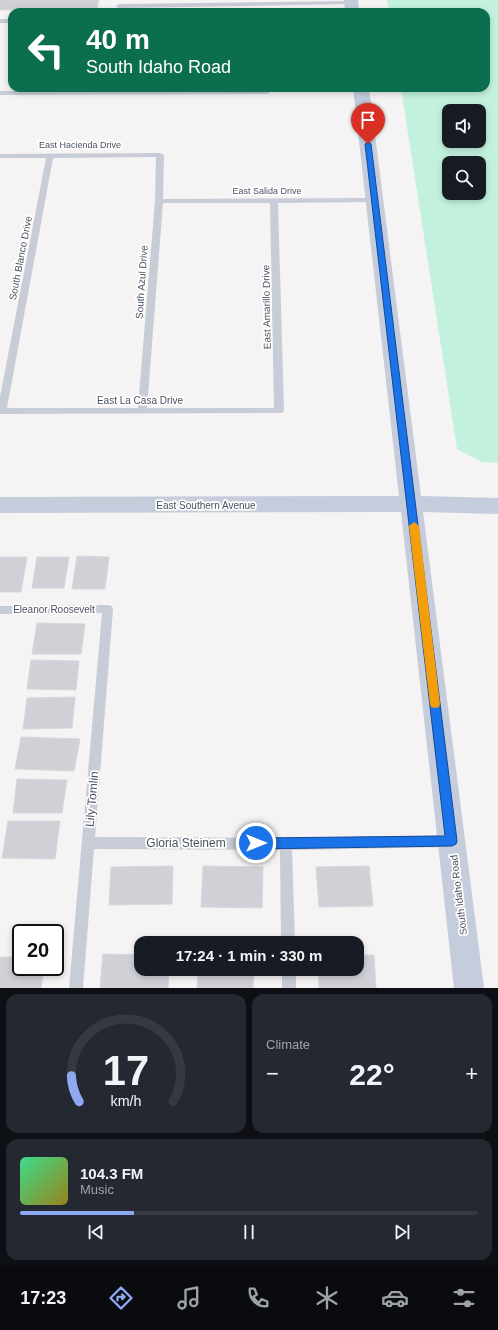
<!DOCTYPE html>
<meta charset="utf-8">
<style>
body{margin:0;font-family:Arial,sans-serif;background:#242831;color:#f1f3f6;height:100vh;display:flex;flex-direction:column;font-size:15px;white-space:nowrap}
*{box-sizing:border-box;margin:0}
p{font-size:13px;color:#9ea1a6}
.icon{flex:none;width:22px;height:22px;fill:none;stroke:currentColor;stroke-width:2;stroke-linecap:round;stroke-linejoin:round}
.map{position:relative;height:988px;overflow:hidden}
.side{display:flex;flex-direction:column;gap:6px;padding:6px;background:#0d0f14;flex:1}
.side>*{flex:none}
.top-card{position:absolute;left:8px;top:8px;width:482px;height:84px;border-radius:12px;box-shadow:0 2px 6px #0003;background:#0b6e4f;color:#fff;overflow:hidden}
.buttons{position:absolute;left:442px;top:104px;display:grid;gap:8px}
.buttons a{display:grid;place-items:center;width:44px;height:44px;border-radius:8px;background:#171b24;box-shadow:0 2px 6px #0003;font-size:20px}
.speed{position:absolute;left:12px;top:924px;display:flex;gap:8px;font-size:20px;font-weight:700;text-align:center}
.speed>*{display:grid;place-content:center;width:52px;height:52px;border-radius:50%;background:#171b24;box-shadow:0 2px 6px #0003;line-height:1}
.speed .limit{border:2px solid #111;border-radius:6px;background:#fff;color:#111}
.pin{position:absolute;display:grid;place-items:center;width:34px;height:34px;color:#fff;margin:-41px -17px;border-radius:50% 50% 50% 0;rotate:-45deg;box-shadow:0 0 4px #0007}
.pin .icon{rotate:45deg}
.me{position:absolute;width:44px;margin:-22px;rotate:90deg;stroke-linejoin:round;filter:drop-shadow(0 0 3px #0008)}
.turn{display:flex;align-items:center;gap:14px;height:84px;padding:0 12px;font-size:18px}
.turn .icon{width:52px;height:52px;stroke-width:2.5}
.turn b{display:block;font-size:28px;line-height:34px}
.big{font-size:30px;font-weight:600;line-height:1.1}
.side .tile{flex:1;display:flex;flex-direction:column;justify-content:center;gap:6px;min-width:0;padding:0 14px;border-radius:12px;background:#242831}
.side .dial{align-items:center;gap:0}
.dial svg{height:104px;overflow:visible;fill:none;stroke:#363941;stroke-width:7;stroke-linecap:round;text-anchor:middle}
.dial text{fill:#f1f3f6;stroke:none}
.song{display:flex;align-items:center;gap:12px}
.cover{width:48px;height:48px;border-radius:6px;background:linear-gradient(135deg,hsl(150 70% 55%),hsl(50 70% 35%))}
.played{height:4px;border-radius:2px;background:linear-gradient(90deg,#8ea9f2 25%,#363941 25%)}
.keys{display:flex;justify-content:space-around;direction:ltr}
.heat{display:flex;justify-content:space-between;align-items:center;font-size:22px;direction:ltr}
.side .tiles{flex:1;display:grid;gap:6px;grid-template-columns:1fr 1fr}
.tile:last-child{grid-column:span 2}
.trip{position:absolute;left:134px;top:936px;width:230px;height:40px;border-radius:12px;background:#171b24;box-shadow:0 2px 6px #0003;font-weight:600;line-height:40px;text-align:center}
.tab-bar{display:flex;height:64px;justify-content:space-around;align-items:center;background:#090b0e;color:#9ea1a6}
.tab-bar .icon{width:28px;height:28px}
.tab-bar .current{color:#8ea9f2}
.tab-bar b{font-size:18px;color:#f1f3f6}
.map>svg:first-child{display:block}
.green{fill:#c2f2dd;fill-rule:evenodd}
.building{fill:#cfd1d7;stroke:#d7d8de}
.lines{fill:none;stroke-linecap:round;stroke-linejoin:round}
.service{fill:#c7ccd7;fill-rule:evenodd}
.secondary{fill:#c5ccdb;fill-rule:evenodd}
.route{fill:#1a73e8;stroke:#114b97}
.slow{fill:#f59e0b}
.labels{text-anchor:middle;stroke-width:3.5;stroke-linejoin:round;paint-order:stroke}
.far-street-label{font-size:9px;fill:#495261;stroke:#fff}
.street-label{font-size:10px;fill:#495261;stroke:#fff}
.near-street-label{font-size:12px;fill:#495261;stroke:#fff}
</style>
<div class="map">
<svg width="498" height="988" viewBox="0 0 498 988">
<rect width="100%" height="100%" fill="#f5f3f3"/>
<!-- green -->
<path class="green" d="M387 0H498V463L482 462 457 449 401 88H486V12H389ZM449 111H479V141H449ZM449 163H479V193H449Z"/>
<!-- building -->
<g class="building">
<polygon points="0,0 99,0 97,8 93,8 93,9 0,10"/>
<polygon points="77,556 109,557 105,589 72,589"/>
<polygon points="0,557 27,557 21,592 0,592"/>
<polygon points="37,557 69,557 64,588 32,588"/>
<polygon points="37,623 85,624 81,654 32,654"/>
<polygon points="31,660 79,661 76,690 27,689"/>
<polygon points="75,697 72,728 23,729 27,698"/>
<polygon points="21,737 80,739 74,771 15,769"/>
<polygon points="17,779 67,780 62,813 13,813"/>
<polygon points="8,821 60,821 55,859 2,858"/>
<polygon points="173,866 172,904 109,905 111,867"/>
<polygon points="203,866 263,867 262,908 201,907"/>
<polygon points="369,866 373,906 319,907 316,867"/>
<polygon points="103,954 141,955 141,969 169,969 168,988 100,988"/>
<polygon points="357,955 374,955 376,988 319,988 318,969 357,969"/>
<polygon points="0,957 21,957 21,967 44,967 41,988 0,988"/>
<polygon points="198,969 254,969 253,988 197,988"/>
</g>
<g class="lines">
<!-- service -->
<g class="service">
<polygon points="351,1 354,3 353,4 119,8 116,6 119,4"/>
<rect x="0" y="19" width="12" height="4"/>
<polygon points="269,88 278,88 267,94 0,95 0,91 266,90"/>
<path d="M160 153 164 155 163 199 375 198 379 200 375 202 278 203 284 411 282 413 0 414V397L46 158H0V154ZM156 157 155 201 138 408H7L53 158ZM163 203H270L274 408H147Z"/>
<polygon points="108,605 112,606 113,609 95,837 286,838 450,835 454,837 456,841 454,845 450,847 292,850 295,943 281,943 280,850 94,849 83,988 69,988 102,613 0,614 0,606"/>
<rect x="282" y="969" width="14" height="19"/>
</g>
<!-- secondary -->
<g class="secondary">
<polygon points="344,0 358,0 359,12 345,12"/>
<polygon points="353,88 369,88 421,496 498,498 498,514 423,512 484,988 454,988 401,512 0,513 0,497 399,496"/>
</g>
</g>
<!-- route -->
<polygon class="route" points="368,142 371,144 457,841 456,844 452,846 256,849 252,847 250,843 252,840 256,838 445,836 365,144"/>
<!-- slow -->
<polygon class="slow" points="414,522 419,526 440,704 439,707 435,708 431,707 430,704 409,526"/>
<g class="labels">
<!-- far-street labels -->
<g class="far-street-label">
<text x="80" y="148">East Hacienda Drive</text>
<text x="267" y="194">East Salida Drive</text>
</g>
<!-- street labels -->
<g class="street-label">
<text transform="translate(20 258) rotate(-79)" y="4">South Blanco Drive</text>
<text transform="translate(141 282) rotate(-86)" y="4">South Azul Drive</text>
<text transform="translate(266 307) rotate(-91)" y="4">East Amarillo Drive</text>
<text x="140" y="404">East La Casa Drive</text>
<text x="206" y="509">East Southern Avenue</text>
<text x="54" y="613">Eleanor Roosevelt</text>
<text transform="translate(458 895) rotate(-97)" y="4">South Idaho Road</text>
</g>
<!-- near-street labels -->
<g class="near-street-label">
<text transform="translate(92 799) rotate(-85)" y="4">Lily Tomlin</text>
<text x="186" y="847">Gloria Steinem</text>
</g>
</g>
</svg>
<div class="buttons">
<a><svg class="icon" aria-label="sound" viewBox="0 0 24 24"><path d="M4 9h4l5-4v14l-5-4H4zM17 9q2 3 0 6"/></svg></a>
<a><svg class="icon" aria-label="search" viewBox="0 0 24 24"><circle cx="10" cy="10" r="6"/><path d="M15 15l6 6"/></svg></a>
</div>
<div class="speed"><div class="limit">20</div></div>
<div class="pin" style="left:368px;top:144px;background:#d93025"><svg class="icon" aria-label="arrive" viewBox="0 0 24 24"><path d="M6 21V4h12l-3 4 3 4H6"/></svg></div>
<svg class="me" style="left:256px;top:843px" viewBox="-20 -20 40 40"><circle r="17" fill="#1a73e8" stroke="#fff" stroke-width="3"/><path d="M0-11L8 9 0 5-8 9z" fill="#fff"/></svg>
<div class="trip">17:24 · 1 min · 330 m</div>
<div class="top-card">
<div class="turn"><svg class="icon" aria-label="left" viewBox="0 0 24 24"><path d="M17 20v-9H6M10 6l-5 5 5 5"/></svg><div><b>40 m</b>South Idaho Road</div></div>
</div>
</div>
<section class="side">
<div class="tiles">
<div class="tile dial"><svg viewBox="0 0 100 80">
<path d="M14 69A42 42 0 1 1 86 69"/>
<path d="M14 69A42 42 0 0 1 8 49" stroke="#8ea9f2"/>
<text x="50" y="56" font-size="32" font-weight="700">17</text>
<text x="50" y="72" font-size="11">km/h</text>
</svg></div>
<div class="tile"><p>Climate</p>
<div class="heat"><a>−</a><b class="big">22°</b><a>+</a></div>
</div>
<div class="tile">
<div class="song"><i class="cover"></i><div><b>104.3 FM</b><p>Music</p></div></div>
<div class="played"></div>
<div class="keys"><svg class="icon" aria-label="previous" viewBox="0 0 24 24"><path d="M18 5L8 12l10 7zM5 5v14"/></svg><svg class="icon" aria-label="pause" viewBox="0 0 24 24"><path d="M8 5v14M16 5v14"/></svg><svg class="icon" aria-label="next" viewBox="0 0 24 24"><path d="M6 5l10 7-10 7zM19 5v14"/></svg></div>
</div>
</div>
</section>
<nav class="tab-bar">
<b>17:23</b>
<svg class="icon current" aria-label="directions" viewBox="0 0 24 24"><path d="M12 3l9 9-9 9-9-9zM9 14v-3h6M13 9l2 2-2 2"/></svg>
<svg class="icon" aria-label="music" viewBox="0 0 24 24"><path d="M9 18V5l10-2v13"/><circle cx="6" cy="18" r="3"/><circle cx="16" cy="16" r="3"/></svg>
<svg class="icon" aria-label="phone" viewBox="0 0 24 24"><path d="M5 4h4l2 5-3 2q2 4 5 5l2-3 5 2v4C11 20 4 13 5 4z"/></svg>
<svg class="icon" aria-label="climate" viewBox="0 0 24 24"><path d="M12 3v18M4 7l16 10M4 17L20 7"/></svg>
<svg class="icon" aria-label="car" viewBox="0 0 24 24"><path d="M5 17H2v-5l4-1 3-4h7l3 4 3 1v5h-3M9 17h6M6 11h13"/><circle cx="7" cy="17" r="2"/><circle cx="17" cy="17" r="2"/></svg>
<svg class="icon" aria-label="filters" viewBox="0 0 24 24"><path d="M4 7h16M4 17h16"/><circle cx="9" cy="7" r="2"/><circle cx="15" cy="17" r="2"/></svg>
</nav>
